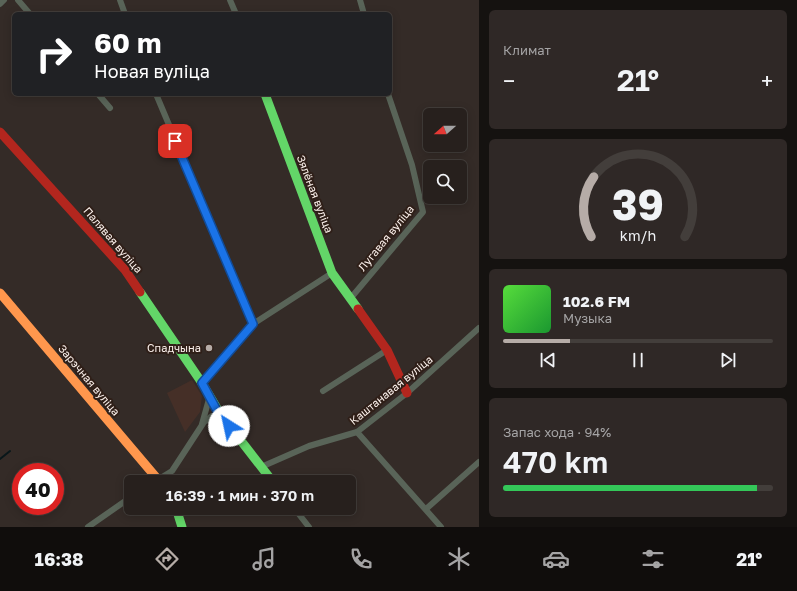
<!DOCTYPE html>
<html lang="ru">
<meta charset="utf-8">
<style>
body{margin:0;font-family:"Golos Text",sans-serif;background:#2f2826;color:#f1f3f6;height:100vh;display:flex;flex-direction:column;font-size:15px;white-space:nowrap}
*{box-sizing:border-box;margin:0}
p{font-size:13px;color:#a4a3a4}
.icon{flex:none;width:22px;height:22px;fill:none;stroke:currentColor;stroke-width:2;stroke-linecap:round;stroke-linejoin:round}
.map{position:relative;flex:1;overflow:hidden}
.drawer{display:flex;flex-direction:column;gap:10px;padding:10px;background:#151210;width:318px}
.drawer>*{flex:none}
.top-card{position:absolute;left:12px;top:12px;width:380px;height:84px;border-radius:6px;box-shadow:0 2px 10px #0003,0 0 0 1px #433e3b;background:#202124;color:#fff;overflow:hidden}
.needle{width:26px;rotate:249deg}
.tools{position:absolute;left:423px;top:108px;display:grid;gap:8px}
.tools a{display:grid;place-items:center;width:44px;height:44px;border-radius:6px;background:#27201d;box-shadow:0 2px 10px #0003,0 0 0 1px #433e3b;font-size:20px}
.speed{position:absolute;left:12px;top:463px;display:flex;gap:8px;font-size:20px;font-weight:700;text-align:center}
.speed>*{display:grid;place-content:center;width:52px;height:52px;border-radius:50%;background:#27201d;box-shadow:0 2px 10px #0003,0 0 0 1px #433e3b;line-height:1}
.speed .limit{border:6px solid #d22;background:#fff;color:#111}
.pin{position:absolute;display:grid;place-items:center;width:34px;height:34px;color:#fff;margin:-17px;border-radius:8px;box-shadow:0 2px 6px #0006}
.me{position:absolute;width:44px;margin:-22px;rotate:325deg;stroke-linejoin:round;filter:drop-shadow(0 0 3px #0008)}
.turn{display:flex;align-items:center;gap:14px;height:84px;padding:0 16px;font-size:18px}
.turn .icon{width:52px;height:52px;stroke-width:2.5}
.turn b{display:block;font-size:28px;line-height:34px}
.big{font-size:30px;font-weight:600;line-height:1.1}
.drawer .tile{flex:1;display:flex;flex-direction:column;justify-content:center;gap:6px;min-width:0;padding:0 14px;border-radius:6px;background:#2f2826}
.drawer .dial{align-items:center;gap:0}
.dial svg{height:104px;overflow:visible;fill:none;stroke:#433e3b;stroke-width:7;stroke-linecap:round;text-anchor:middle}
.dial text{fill:#f1f3f6;stroke:none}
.song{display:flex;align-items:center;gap:12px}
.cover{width:48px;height:48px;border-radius:6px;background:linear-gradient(135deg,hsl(110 70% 55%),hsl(130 70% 35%))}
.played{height:4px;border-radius:2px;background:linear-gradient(90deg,#b6aca7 25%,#433e3b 25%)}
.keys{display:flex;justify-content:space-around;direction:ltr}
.heat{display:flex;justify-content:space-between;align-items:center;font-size:22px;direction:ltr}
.charge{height:6px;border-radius:3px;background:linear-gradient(90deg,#34c759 94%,#433e3b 0)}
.trip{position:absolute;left:124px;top:475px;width:232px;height:40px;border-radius:6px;background:#27201d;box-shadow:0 2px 10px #0003,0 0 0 1px #433e3b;font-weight:600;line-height:40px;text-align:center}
.tabs{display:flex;height:64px;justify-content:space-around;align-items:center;background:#100d0c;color:#a4a3a4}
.tabs .icon{width:28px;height:28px}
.tabs .active{color:#b6aca7}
.tabs b{font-size:18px;color:#f1f3f6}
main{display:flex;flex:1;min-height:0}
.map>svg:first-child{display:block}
.built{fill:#452f27}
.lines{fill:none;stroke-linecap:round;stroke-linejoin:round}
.stream{stroke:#09171a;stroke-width:2}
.street{stroke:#596458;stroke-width:6}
.fast{stroke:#63d668;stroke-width:9}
.slow{stroke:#ff974d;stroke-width:9}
.jam{stroke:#b3261e;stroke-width:9}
.route-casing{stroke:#114b97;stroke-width:10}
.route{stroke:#1a73e8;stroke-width:7}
.poi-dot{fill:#b6aca7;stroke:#2f1f18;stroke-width:1.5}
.labels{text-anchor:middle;stroke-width:4;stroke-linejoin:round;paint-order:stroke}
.street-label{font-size:11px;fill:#fcf1ec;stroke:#2f1f18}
.poi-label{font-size:11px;fill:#fcf1ec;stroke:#2f1f18;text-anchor:end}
</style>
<main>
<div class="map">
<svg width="479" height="527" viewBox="0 0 479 527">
<rect width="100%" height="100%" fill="#342b27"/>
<!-- built -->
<polygon class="built" points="192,380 202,396 200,412 185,432 167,393"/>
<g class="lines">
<!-- stream -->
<polyline class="stream" points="0,459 10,451"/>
<!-- street -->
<g class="street">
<polyline points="18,0 30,14"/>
<polyline points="120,0 125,14"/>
<polyline points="230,0 236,14"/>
<polyline points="360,0 364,14"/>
<polyline points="0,4 4,0"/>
<polyline points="98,94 110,108"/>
<polyline points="156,94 253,324"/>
<polyline points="350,299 423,212 412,165 388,94"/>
<polyline points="203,385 202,383 253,324 332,273"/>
<polyline points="323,391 387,350"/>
<polyline points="202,424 209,399 207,396"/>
<polyline points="357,432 441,527"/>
<polyline points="261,467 309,446 357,432 407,393 479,328"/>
<polyline points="154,482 172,471 204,422 212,416 221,415"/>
<polyline points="294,508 309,527"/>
<polyline points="426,509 479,462"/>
<polyline points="88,527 131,497"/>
</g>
<!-- fast -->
<g class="fast">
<polyline points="265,94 332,273 358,309"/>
<polyline points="140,292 202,383 221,415 273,482"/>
<polyline points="176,508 182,527"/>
</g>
<!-- slow -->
<polyline class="slow" points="0,293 160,482"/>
<!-- jam -->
<g class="jam">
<polyline points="0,132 125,270 140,292"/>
<polyline points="358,309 387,350 407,393"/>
</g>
</g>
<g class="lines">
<defs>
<polyline id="route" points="175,141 253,324 202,383 220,416 229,426"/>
</defs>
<!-- route casing -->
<use href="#route" class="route-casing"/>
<!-- route -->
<use href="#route" class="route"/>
</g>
<!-- markers -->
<circle class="poi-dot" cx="209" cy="348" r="4"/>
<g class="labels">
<!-- street labels -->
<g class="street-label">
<text transform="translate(315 194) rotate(69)" y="4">Зялёная вуліца</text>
<text transform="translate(386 238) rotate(-51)" y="4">Лугавая вуліца</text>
<text transform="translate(113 240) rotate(49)" y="4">Палявая вуліца</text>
<text transform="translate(89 380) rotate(50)" y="4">Зарэчная вуліца</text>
<text transform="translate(391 390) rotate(-39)" y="4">Каштанавая вуліца</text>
</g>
<!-- poi labels -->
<g class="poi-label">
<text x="201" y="352">Спадчына</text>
</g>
</g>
</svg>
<div class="tools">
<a><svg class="needle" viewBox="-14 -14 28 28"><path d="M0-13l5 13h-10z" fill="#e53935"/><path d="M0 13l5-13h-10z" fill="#a4a3a4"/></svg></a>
<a><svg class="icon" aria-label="search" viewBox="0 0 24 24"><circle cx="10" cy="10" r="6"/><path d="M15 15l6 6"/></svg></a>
</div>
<div class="speed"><div class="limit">40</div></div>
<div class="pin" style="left:175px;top:141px;background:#d93025"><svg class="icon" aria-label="arrive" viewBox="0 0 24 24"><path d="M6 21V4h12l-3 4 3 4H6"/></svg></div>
<svg class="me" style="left:229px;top:426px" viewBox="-20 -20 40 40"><circle r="19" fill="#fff"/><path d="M0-13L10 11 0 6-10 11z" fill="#1a73e8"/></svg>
<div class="trip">16:39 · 1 мин · 370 m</div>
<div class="top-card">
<div class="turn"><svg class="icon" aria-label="right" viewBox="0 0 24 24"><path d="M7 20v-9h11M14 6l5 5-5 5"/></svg><div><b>60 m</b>Новая вуліца</div></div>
</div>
</div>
<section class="drawer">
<div class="tile"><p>Климат</p>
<div class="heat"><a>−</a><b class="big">21°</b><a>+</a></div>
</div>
<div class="tile dial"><svg viewBox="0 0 100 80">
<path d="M14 69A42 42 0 1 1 86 69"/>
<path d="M14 69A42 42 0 0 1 16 23" stroke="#b6aca7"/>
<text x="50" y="56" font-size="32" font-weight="700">39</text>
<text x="50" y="72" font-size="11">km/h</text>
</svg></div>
<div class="tile">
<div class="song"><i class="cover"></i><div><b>102.6 FM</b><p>Музыка</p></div></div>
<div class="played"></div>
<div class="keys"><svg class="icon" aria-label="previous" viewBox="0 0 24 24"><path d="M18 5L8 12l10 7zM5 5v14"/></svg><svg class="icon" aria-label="pause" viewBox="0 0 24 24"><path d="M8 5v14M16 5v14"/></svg><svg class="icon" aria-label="next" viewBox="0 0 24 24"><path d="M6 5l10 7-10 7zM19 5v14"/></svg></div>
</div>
<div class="tile"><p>Запас хода · 94%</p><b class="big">470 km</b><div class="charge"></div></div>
</section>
</main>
<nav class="tabs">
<b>16:38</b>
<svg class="icon active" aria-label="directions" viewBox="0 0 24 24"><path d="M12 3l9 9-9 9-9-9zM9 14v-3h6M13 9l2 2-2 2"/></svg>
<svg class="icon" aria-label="music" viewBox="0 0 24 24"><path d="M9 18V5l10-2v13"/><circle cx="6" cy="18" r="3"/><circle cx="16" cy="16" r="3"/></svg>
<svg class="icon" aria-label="phone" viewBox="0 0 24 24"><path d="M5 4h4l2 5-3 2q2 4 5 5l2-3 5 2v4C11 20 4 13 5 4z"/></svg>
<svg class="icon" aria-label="climate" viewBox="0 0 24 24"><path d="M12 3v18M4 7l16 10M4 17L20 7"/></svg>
<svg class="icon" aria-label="car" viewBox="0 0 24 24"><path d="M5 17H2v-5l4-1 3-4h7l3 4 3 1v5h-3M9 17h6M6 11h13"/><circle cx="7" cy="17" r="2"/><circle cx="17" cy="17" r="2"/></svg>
<svg class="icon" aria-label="filters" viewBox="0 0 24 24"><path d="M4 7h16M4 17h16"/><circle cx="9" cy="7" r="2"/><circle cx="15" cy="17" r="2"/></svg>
<b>21°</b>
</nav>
